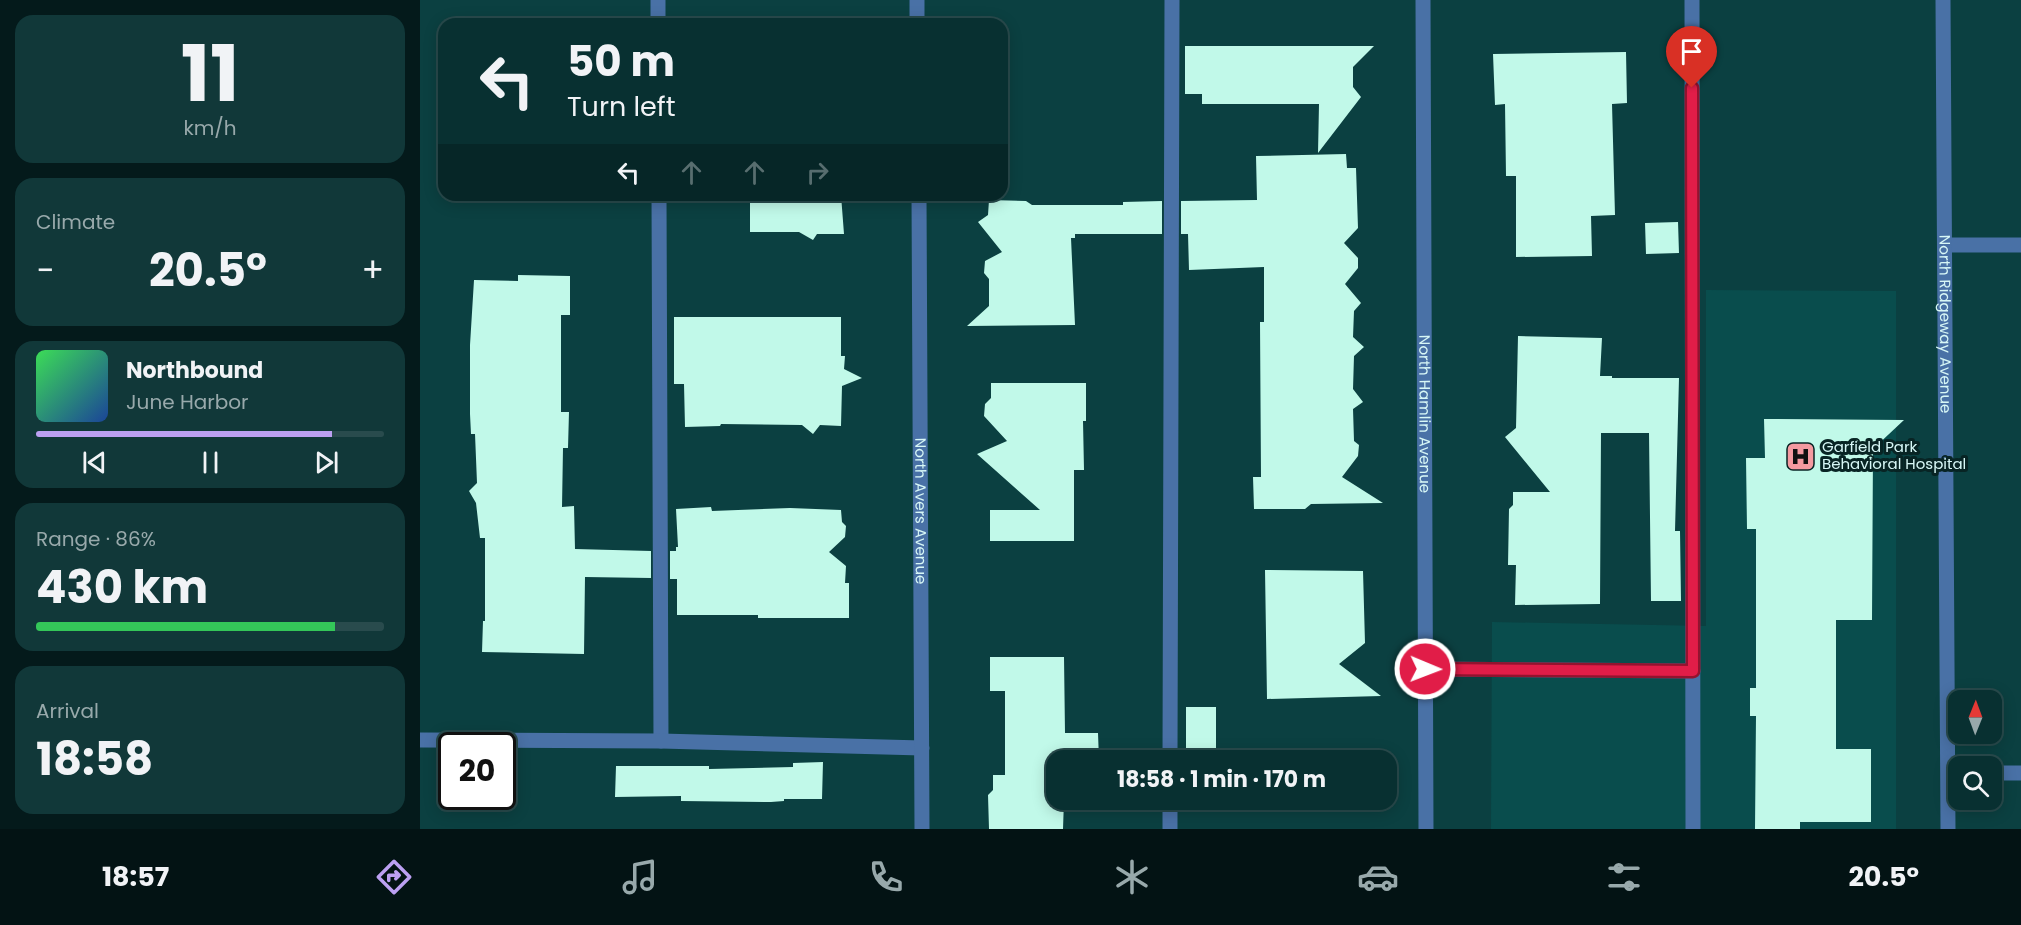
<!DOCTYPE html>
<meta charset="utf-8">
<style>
body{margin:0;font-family:Poppins,sans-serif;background:#113839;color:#f1f3f6;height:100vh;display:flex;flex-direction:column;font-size:22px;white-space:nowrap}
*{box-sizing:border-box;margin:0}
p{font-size:20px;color:#98a9ab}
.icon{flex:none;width:33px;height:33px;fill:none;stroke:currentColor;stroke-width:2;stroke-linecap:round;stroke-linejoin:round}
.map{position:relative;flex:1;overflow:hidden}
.side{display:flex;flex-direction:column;gap:15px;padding:15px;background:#041a1b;width:420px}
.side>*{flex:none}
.top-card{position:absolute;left:18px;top:18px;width:570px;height:183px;border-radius:18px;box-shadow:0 3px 15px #0003,0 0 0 2px #294b4d;background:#083031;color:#f1f3f6;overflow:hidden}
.needle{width:39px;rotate:1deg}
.controls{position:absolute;left:1528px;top:690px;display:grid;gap:12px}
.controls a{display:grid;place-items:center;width:54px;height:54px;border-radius:12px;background:#083031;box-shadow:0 3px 15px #0003,0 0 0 2px #294b4d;font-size:30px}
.speed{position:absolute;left:18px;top:732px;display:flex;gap:12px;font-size:30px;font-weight:700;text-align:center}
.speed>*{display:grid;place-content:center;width:78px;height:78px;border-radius:50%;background:#083031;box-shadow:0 3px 15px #0003,0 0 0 2px #294b4d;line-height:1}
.speed .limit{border:3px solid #111;border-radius:9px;background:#fff;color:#111}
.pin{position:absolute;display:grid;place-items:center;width:51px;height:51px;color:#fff;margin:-62px -26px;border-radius:50% 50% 50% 0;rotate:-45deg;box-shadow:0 0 6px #0007}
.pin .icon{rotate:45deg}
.me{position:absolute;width:66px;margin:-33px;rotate:91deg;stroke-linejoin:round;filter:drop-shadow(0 0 4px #0008)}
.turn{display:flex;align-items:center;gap:21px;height:126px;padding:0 30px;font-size:27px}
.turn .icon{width:78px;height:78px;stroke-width:2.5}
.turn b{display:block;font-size:42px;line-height:51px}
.lanes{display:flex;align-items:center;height:57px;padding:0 30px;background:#0003;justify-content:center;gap:30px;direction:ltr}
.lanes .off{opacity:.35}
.big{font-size:45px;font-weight:700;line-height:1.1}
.side .tile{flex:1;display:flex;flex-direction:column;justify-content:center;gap:9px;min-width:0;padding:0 21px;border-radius:18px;background:#113839}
.side .dial{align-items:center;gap:0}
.dial b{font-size:78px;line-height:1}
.song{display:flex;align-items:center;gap:18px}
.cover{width:72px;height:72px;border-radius:9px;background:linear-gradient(135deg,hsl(130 70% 55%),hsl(220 70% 35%))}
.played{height:6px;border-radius:3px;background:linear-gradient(90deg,#bca0f2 85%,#294b4d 85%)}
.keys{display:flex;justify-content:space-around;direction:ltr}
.heat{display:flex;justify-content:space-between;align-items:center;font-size:33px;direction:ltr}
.charge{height:9px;border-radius:4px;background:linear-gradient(90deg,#34c759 86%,#294b4d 0)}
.trip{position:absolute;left:626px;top:750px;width:351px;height:60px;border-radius:18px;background:#083031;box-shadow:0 3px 15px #0003,0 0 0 2px #294b4d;font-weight:700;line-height:60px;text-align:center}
.dock{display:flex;height:96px;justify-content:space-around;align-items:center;background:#031314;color:#98a9ab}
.dock .icon{width:42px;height:42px}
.dock .active{color:#bca0f2}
.dock b{font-size:27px;color:#f1f3f6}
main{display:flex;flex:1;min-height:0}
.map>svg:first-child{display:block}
.built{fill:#094d4d}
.building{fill:#c1f9e9}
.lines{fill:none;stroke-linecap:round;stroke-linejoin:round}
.service{stroke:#4971a6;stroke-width:15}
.minor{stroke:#4971a6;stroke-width:15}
.tertiary{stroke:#4971a6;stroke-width:15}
.route-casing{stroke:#92132f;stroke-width:15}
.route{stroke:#e11d48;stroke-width:10}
.labels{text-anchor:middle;stroke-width:6;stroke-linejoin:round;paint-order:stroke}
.street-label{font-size:15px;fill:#d7f7f6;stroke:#082424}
.poi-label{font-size:15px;fill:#d7f7f6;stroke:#082424;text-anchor:start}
</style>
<main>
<section class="side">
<div class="tile dial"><b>11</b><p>km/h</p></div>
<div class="tile"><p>Climate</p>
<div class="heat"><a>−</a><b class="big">20.5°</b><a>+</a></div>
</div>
<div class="tile">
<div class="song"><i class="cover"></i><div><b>Northbound</b><p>June Harbor</p></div></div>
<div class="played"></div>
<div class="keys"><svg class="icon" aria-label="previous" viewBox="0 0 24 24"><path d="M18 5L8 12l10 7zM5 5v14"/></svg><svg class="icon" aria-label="pause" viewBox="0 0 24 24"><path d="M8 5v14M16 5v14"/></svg><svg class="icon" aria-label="next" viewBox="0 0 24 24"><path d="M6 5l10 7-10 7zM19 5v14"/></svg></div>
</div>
<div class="tile"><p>Range · 86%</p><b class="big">430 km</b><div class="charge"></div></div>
<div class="tile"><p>Arrival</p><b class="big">18:58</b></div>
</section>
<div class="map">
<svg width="1601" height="829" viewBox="0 0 1601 829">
<rect width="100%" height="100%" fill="#0b4041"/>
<!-- built -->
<polygon class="built" points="1286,290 1476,291 1476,829 1071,829 1072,622 1286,626"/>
<!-- building -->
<g class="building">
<polygon points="765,46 954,46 933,67 933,87 941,97 898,153 899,104 782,104 782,94 765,94"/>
<polygon points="1206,52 1207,103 1192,104 1195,215 1171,216 1172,256 1096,257 1096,176 1086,176 1085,104 1075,105 1073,54"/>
<polygon points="926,154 927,168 936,168 938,228 924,243 938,258 938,268 925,284 941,303 934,311 933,337 944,347 934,356 933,389 943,402 933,409 934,441 939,445 938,456 922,477 963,503 891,504 885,509 834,509 833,477 841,477 840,322 844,322 844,267 769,270 768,234 761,234 761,201 837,200 836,156"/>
<polygon points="355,195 421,195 424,234 397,234 393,240 379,232 330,232 330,199 355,199"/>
<polygon points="569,200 606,201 612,205 703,205 703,202 742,201 742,234 655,234 655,238 651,238 655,325 547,326 569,306 569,279 564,273 565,261 582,252 558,222 568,215"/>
<polygon points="1258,222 1259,253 1226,254 1225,223"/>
<polygon points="98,275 150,276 150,315 141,315 141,412 149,412 148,448 143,448 142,507 154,506 155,549 231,551 231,578 165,577 164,654 62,652 63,621 65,621 65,538 60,538 56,503 49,491 57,483 55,434 51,434 50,414 50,345 54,280 98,281"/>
<polygon points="254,317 421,317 421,356 425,356 424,369 442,378 422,386 421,426 400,425 393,434 382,425 301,424 300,426 265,427 264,384 254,384"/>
<polygon points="1098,336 1182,338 1180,376 1192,376 1192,378 1259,378 1255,531 1260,531 1261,601 1231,601 1229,433 1181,433 1180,604 1095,605 1096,565 1088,565 1089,509 1093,505 1093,492 1130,492 1085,437 1096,428"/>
<polygon points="571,383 666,383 666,421 663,421 664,470 654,470 654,541 570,541 570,510 620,510 557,454 587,441 564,416 565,404 571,398"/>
<polygon points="1344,419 1484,420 1453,449 1452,620 1416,620 1416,749 1451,749 1451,822 1380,822 1380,829 1335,829 1336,716 1330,716 1330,688 1336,688 1336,529 1327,529 1326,458 1345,458"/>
<polygon points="291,507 292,511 370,508 421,510 422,522 426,526 425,537 409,552 426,566 425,583 429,583 429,618 338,618 338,615 257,615 257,579 250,579 250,551 256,551 256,547 258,547 256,509"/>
<polygon points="845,570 943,571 945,643 919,664 961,696 847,699"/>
<polygon points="570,657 644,657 645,733 678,733 679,760 636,760 636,800 644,800 643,829 569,829 568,795 573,790 573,775 585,775 585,691 570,691"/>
<rect x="766" y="707" width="30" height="45"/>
<polygon points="403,762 402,799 364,799 364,801 351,802 261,801 261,796 195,797 196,766 289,766 289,769 373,767 373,763"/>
</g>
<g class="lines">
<!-- service -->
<g class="service">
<polyline points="1272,0 1273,829"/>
<polyline points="238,24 238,0"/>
<polyline points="239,195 241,741"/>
<polyline points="1525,245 1601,245"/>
<polyline points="1005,669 1273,671"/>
<polyline points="0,740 241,741 502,748"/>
<polyline points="750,760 752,0"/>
<polyline points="1572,773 1601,773"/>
<polyline points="750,829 750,800"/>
</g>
<!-- minor -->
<g class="minor">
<polyline points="497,0 497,24"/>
<path id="s1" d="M1523 0 1528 829"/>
<path id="s2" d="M499 195 502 829"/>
</g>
<!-- tertiary -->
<path class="tertiary" id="s3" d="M1003 0 1006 829"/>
</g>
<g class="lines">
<defs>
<polyline id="route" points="1005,669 1273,671 1272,88"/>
</defs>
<!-- route casing -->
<use href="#route" class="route-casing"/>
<!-- route -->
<use href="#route" class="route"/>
</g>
<!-- icons -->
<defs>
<symbol id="hospital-square" viewBox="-11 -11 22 22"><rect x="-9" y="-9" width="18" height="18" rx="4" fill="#f49aa0" stroke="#082424"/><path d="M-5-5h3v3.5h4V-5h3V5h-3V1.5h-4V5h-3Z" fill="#111"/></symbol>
</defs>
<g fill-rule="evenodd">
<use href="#hospital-square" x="1364" y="440" width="33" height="33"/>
</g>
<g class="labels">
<!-- street labels -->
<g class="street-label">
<text dy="5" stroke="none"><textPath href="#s1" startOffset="324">North Ridgeway Avenue</textPath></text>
<text dy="5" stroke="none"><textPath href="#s3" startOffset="414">North Hamlin Avenue</textPath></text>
<text dy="5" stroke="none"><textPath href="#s2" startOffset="316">North Avers Avenue</textPath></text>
</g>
<!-- poi labels -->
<g class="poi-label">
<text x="1402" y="452">Garfield Park<tspan x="1402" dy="17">Behavioral Hospital</tspan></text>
</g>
</g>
</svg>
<div class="controls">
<a><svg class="needle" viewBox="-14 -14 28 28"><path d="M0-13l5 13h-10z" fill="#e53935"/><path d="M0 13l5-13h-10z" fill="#98a9ab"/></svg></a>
<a><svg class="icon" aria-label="search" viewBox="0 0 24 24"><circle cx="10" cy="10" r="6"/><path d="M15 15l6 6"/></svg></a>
</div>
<div class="speed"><div class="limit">20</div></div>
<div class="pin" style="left:1272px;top:88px;background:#d93025"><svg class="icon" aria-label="arrive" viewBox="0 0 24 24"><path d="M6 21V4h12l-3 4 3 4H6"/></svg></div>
<svg class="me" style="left:1005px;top:669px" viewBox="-20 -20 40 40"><circle r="17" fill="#e11d48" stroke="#fff" stroke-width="3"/><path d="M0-11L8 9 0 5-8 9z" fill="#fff"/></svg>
<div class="trip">18:58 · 1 min · 170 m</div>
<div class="top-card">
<div class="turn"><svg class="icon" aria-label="left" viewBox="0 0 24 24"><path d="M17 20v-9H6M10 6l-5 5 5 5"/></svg><div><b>50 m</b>Turn left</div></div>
<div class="lanes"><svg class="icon" aria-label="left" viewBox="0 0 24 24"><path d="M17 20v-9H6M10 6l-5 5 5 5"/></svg><svg class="icon off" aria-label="ahead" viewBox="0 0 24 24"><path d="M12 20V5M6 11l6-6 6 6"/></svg><svg class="icon off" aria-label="ahead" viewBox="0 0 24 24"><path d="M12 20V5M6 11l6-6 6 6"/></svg><svg class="icon off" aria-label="right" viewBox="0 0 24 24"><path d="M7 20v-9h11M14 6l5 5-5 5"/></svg></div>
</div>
</div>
</main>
<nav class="dock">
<b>18:57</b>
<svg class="icon active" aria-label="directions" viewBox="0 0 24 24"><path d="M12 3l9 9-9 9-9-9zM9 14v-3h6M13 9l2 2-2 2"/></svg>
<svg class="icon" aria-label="music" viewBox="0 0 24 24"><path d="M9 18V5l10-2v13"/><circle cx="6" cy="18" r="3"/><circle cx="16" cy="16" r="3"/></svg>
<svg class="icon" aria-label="phone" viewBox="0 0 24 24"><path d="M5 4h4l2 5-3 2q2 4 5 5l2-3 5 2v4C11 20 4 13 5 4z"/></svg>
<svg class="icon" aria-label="climate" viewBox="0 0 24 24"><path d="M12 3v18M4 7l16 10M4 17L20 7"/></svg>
<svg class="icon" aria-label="car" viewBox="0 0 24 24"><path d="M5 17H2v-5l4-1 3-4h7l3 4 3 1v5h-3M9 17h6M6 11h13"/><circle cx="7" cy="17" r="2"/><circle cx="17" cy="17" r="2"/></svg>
<svg class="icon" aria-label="filters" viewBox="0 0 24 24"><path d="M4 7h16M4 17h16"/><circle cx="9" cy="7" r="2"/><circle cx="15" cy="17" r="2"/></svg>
<b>20.5°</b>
</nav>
